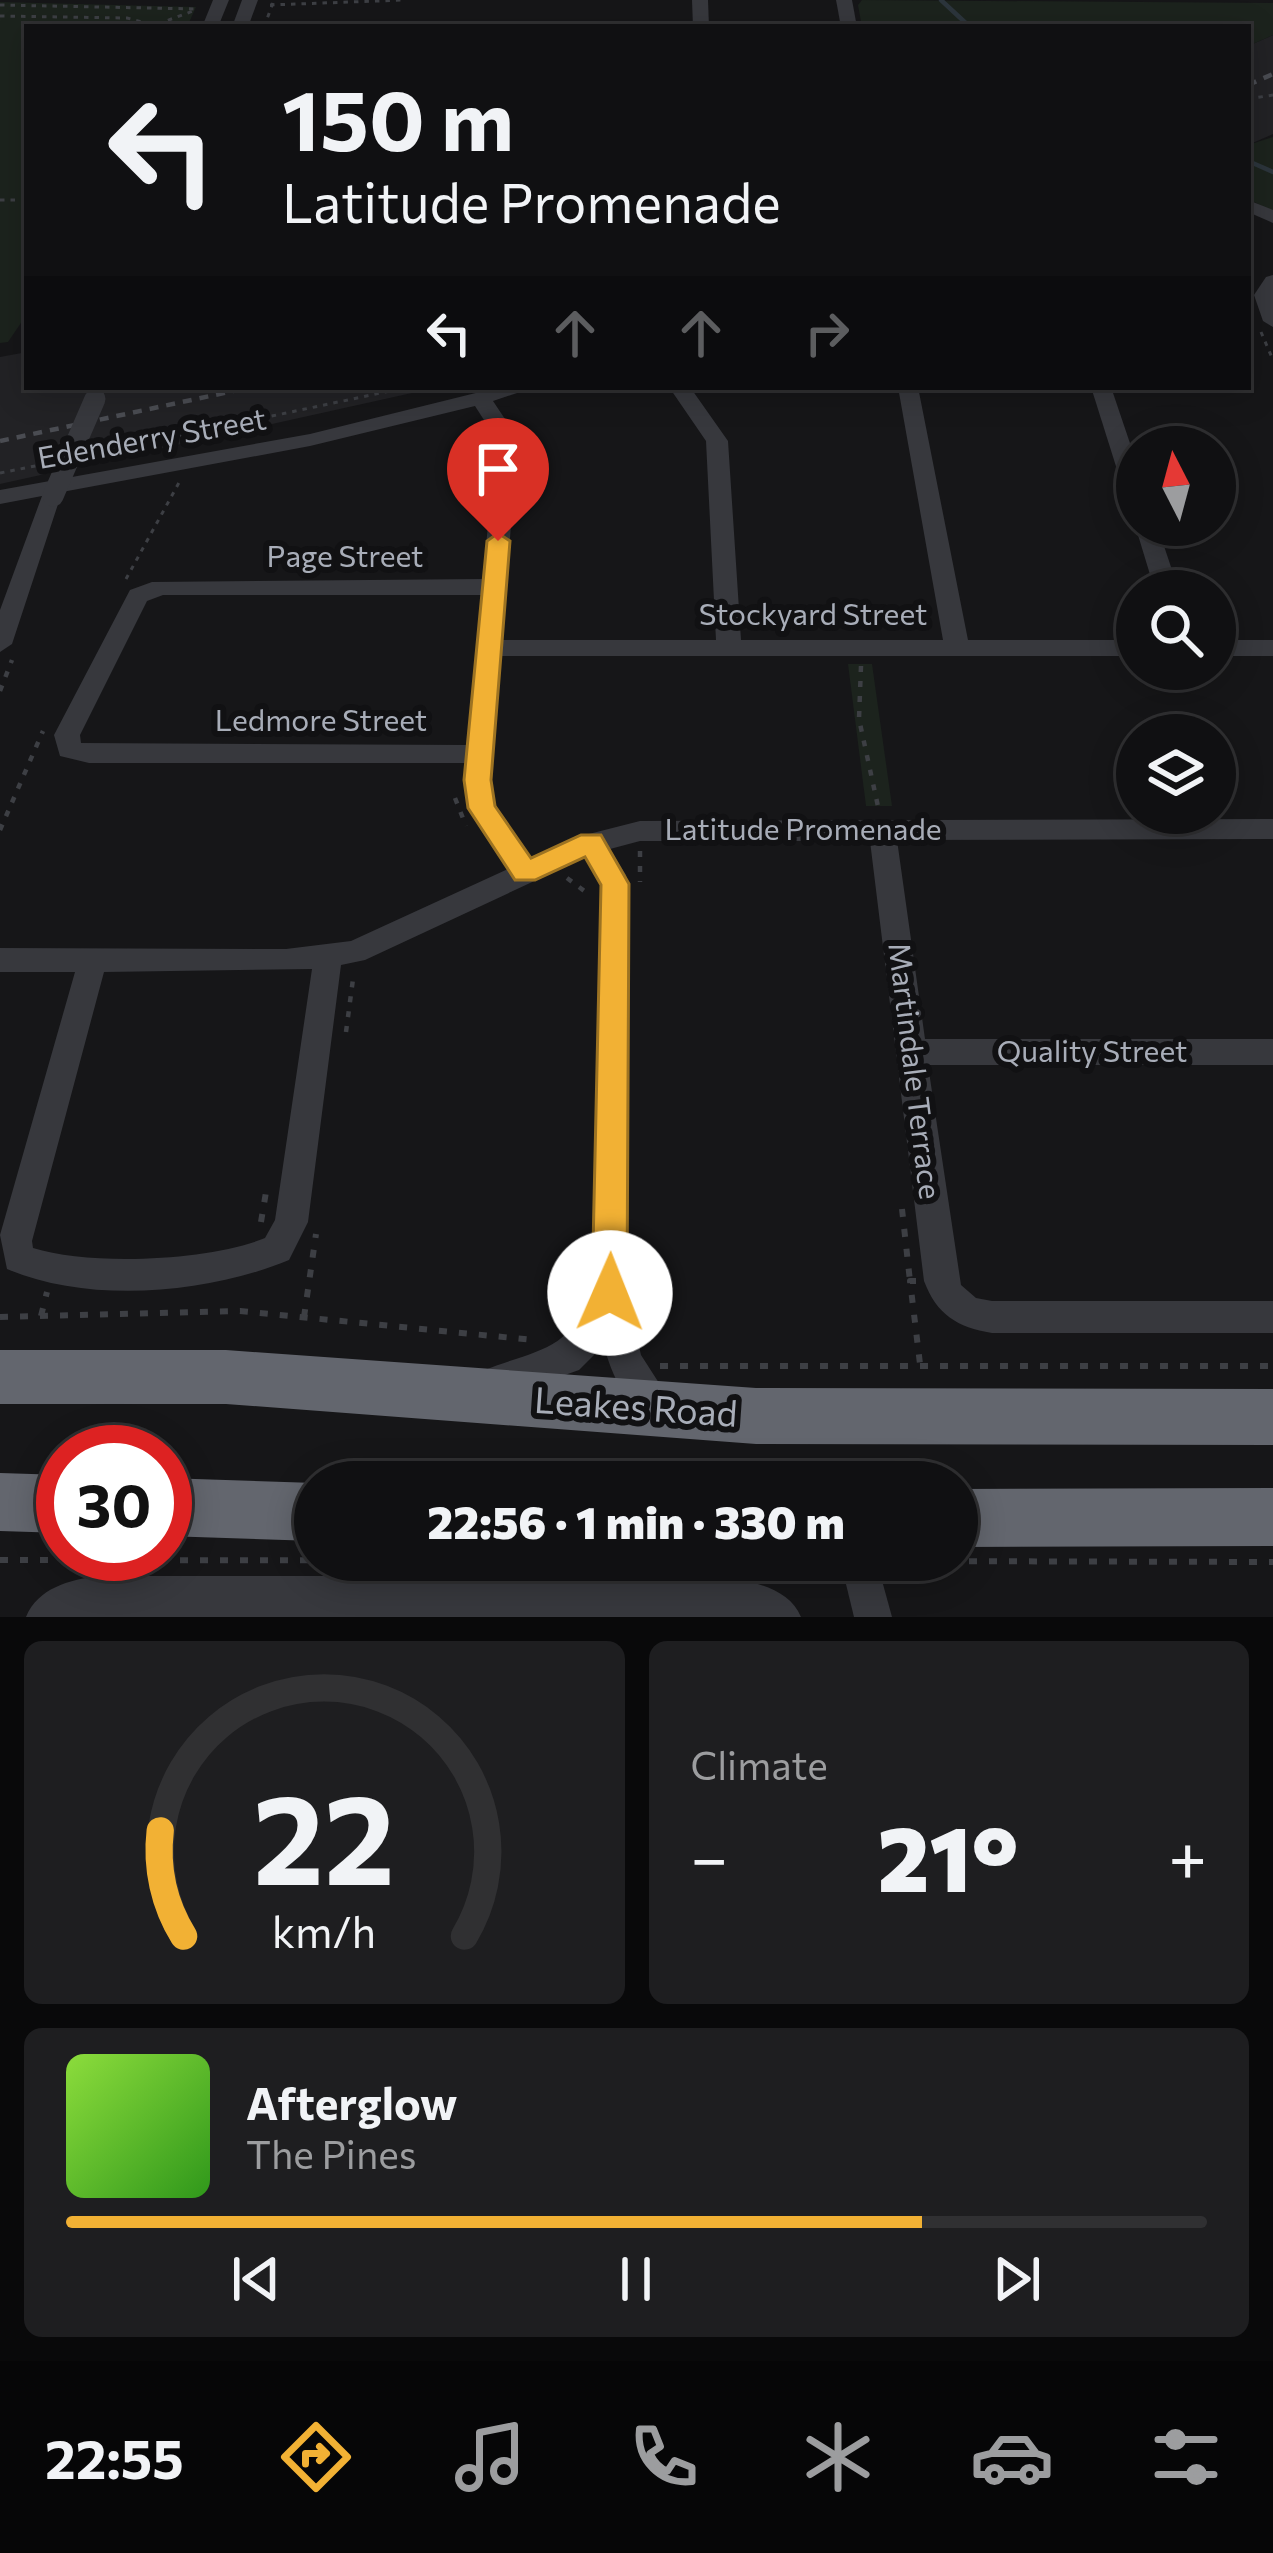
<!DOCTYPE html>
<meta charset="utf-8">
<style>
body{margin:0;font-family:Commissioner,sans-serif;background:#1e1e20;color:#f1f3f6;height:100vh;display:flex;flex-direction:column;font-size:45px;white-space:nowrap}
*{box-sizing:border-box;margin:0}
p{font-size:39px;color:#9c9d9f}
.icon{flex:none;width:66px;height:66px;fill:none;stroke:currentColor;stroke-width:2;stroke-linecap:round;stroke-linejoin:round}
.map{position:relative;height:1617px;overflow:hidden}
.drawer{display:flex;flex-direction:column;gap:24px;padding:24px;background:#09090a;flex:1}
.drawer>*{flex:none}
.hud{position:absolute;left:24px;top:24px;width:1227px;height:366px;border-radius:0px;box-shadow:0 6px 30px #0003,0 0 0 3px #303032;background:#101012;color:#f1f3f6;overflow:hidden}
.needle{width:78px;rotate:354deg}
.fabs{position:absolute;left:1116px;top:426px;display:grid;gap:24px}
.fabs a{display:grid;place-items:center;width:120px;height:120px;border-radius:50%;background:#101012;box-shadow:0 6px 30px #0003,0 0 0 3px #303032;font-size:60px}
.speed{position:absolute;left:36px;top:1425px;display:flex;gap:24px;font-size:60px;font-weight:700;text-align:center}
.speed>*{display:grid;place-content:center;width:156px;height:156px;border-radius:50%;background:#101012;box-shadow:0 6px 30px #0003,0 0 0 3px #303032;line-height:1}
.speed .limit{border:18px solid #d22;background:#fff;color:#111}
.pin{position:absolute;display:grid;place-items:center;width:102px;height:102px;color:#fff;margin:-123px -51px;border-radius:50% 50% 50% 0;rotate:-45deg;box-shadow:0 0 12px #0007}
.pin .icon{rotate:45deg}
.me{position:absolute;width:132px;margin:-66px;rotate:1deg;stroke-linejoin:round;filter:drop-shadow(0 0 9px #0008)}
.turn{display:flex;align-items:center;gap:42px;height:252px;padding:0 60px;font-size:54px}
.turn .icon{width:156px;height:156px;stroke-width:2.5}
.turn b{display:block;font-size:84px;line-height:102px}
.lanes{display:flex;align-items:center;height:114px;padding:0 60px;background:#0003;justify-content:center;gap:60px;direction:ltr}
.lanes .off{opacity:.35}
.big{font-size:90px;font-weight:800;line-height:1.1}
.drawer .tile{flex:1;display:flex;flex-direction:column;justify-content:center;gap:18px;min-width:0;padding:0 42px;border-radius:18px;background:#1e1e20}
.drawer .dial{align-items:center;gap:0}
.dial svg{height:312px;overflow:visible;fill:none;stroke:#303032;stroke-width:7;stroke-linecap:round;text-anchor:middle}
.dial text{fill:#f1f3f6;stroke:none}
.song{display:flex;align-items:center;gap:36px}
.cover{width:144px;height:144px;border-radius:18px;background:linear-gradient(135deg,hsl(90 70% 55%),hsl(110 70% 35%))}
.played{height:12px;border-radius:6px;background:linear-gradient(90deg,#f2b134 75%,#303032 75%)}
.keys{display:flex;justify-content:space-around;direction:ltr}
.heat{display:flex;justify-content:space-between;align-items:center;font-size:66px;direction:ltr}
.drawer .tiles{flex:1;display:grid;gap:24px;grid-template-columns:1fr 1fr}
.tile:last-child{grid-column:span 2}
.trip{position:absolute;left:294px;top:1461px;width:684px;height:120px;border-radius:60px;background:#101012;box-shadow:0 6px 30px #0003,0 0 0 3px #303032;font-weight:800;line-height:120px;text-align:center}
.menu{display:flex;height:192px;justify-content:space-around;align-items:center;background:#060607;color:#9c9d9f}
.menu .icon{width:84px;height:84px}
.menu .active{color:#f2b134}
.menu b{font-size:54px;color:#f1f3f6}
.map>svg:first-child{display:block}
.built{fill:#222225}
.green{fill:#1c231d}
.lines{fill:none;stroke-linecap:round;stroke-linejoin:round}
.stream{stroke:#2c353c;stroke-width:4.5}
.path-far2{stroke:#3d3f44;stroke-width:3;stroke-dasharray:4.5 6;stroke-linecap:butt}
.path-far1{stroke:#3d3f44;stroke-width:4.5;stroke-dasharray:6 9;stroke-linecap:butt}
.path{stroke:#3d3f44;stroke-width:6;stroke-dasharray:8 12;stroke-linecap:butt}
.minor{fill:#37383d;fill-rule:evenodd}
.highway{fill:#63666e;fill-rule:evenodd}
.rail{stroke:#4a4c52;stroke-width:4.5;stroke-dasharray:9 8;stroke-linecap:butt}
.minor-bridge{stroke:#37383d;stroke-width:21}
.route{fill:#f2b134;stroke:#9d7322;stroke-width:3}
.labels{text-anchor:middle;stroke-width:12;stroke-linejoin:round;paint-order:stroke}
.street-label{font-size:30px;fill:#a8adb8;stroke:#111113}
.near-street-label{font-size:36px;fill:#a8adb8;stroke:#111113}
</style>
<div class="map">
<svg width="1273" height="1617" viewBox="0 0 1273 1617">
<rect width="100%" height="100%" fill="#161618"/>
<!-- built -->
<g class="built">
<polygon points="1273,35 1273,134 1248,145 1248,46"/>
<polygon points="27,352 27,387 439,387 0,484 0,357"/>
</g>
<!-- green -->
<g class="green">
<polygon points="862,0 1273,3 1273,35 1248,46 1248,27 862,27 858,5"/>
<polygon points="0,2 196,7 187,27 27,27 27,314 8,342 0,343"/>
<polygon points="1273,137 1273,211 1248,199 1248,145"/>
<polygon points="848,664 872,664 892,806 866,806"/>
</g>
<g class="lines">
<!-- stream -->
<g class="stream">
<polyline points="941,0 970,27"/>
<polyline points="1248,161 1273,172"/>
</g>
<!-- path-far2 -->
<g class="path-far2">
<polyline points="0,5 198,9"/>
<polyline points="270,5 403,0"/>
<polyline points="0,16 127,18 161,27"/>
<polyline points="158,24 193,11"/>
<polyline points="264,27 274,0"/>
<polyline points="1248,99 1273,95"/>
<polyline points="0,200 27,200"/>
<polyline points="1261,332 1273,360"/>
<polyline points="545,391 559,387"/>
<polyline points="97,453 409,387"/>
<polyline points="0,473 45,464"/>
<polyline points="126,579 181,479"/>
</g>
<!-- path-far1 -->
<g class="path-far1">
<polyline points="861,666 859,719 879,811"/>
<polyline points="0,691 12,660"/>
<polyline points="455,798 466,826"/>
<polyline points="0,830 43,731"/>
<polyline points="640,851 640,882"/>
<polyline points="567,878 591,896"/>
<polyline points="346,1032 353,979"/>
</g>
<!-- path -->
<g class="path">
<polyline points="902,1209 910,1281"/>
<polyline points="261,1222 267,1186"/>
<polyline points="916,1281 910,1281 920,1364"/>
<polyline points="640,1283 644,1308"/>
<polyline points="572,1309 581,1249"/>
<polyline points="41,1316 47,1292"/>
<polyline points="0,1317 240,1311 533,1340"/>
<polyline points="304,1317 316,1234"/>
<polyline points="660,1366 1273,1366"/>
<polyline points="0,1560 841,1561"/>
<polyline points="889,1561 1273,1562"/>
</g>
<!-- minor -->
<g class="minor">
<polygon points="213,0 229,0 218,27 202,27"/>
<polygon points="242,0 258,0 248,27 232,27"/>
<polygon points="692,0 708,0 709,27 693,27"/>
<polygon points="836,0 852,0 857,27 841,27"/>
<polygon points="1248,200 1273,210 1273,223 1248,212"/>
<polygon points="1273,275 1273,327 1263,321 1254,295 1266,277"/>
<path d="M500 387H535L493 401 513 431 517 449 502 640H716L706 441 669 387H690L728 441 741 640H943L898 387H918L968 640H1137V656H501L490 789 499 813 530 859 581 836 640 821 1273 819V839L897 840 925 1039H1273V1065H928L961 1285 976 1298 992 1301H1273V1333H992C957 1327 937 1315 924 1281L870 841H640L610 849 626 875 630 893 627 1293 641 1355 675 1408 670 1420 657 1426C630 1414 610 1373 604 1345L579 1370 495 1400 482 1395 477 1383 482 1371C537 1349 568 1353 593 1292L602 893 598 877 586 857 365 960 341 965 308 1222 289 1260C207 1294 89 1304 7 1269L0 1235 75 972H0V948L286 949 351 941 508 869C484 834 462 807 466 763H89L60 756 54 735 130 590 152 582 483 579 495 449 491 431 475 406 310 446 62 492 12 644 0 652V610L42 496 0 504V490L310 434ZM163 595H482L468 745 81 743 80 735 147 601ZM312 969 275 1220 265 1238C210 1261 90 1266 33 1248L32 1241 104 972Z"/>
<polygon points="1091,387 1111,387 1137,464 1137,505 1126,498"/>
<polygon points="1137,521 1137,525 1157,525 1179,591 1155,591 1135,525"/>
<rect x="1215" y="640" width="58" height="16"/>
<polygon points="864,1561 878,1566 892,1617 854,1617 845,1580 850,1566"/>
<path d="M98 1576H714C745 1580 788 1585 801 1617H26C38 1588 69 1580 98 1576Z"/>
</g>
<!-- highway -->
<g class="highway">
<polygon points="0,1350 226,1350 756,1388 1273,1389 1273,1445 756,1444 226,1404 0,1404"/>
<polygon points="0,1473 63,1475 63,1533 0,1531"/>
<polygon points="165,1478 315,1483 315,1541 165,1536"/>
<polygon points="1273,1488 1273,1546 957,1547 957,1489"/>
</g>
<!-- rail -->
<g class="rail">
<polyline points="1248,85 1273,74"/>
<polyline points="0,441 252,387"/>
</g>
<!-- minor-bridge -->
<polyline class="minor-bridge" points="53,496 95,399"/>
</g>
<!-- route -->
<polygon class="route" points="498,533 510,541 491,780 495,806 531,858 581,835 601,835 629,884 627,1293 622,1305 610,1309 597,1305 592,1293 601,885 585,857 535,880 515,880 468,808 464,780 487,541"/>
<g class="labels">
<!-- street labels -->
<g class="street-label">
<text transform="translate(152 439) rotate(-10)" y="10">Edenderry Street</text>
<text x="345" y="567">Page Street</text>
<text x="813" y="625">Stockyard Street</text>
<text x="321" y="731">Ledmore Street</text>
<text x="803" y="840">Latitude Promenade</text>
<text x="1092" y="1062">Quality Street</text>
<text transform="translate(914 1071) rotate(83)" y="10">Martindale Terrace</text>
</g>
<!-- near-street labels -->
<g class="near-street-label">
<text transform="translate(636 1407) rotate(4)" y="13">Leakes Road</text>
</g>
</g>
</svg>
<div class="fabs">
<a><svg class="needle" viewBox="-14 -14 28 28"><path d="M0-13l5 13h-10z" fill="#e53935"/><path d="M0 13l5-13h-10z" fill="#9c9d9f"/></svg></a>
<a><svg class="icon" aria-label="search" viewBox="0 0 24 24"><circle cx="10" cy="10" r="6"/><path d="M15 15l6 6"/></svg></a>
<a><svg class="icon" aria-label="layers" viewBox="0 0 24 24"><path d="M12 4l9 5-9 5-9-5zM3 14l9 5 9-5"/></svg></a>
</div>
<div class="speed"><div class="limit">30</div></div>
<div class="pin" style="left:498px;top:541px;background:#d93025"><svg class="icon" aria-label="arrive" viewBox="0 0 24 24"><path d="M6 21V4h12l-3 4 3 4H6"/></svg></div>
<svg class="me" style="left:610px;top:1293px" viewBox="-20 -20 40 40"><circle r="19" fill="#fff"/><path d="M0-13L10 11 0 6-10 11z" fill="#f2b134"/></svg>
<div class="trip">22:56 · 1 min · 330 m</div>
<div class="hud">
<div class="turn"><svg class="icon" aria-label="left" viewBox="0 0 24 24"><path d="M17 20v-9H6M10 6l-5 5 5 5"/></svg><div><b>150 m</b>Latitude Promenade</div></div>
<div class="lanes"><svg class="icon" aria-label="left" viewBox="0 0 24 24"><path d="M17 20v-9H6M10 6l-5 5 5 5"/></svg><svg class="icon off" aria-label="ahead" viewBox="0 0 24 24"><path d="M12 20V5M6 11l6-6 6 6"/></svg><svg class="icon off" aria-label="ahead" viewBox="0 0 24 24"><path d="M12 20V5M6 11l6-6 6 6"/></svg><svg class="icon off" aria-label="right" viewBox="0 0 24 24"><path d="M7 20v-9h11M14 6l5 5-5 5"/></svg></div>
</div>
</div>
<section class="drawer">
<div class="tiles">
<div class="tile dial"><svg viewBox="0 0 100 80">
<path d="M14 69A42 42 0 1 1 86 69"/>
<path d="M14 69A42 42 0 0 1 8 42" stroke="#f2b134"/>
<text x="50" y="56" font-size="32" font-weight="700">22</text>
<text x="50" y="72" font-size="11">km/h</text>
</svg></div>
<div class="tile"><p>Climate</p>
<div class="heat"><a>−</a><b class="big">21°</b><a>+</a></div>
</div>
<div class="tile">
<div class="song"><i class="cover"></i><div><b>Afterglow</b><p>The Pines</p></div></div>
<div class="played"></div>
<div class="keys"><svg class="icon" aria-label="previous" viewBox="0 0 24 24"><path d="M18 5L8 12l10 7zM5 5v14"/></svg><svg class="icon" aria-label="pause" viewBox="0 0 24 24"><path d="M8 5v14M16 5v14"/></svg><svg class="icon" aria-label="next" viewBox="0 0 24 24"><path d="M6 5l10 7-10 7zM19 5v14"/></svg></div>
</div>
</div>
</section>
<nav class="menu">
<b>22:55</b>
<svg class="icon active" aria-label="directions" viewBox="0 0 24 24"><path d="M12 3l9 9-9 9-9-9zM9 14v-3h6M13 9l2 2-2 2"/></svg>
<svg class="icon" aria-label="music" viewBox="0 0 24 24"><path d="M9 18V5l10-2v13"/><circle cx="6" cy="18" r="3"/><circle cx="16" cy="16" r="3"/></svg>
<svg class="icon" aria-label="phone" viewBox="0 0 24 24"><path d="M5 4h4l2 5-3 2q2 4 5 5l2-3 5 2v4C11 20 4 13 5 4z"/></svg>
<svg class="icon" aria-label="climate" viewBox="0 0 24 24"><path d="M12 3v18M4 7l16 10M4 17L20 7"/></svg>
<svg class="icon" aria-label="car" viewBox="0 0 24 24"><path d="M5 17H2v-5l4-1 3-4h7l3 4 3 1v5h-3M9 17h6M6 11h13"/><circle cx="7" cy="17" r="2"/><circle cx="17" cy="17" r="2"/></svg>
<svg class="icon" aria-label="filters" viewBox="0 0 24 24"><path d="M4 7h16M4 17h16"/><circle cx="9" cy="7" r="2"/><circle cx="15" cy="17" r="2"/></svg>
</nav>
